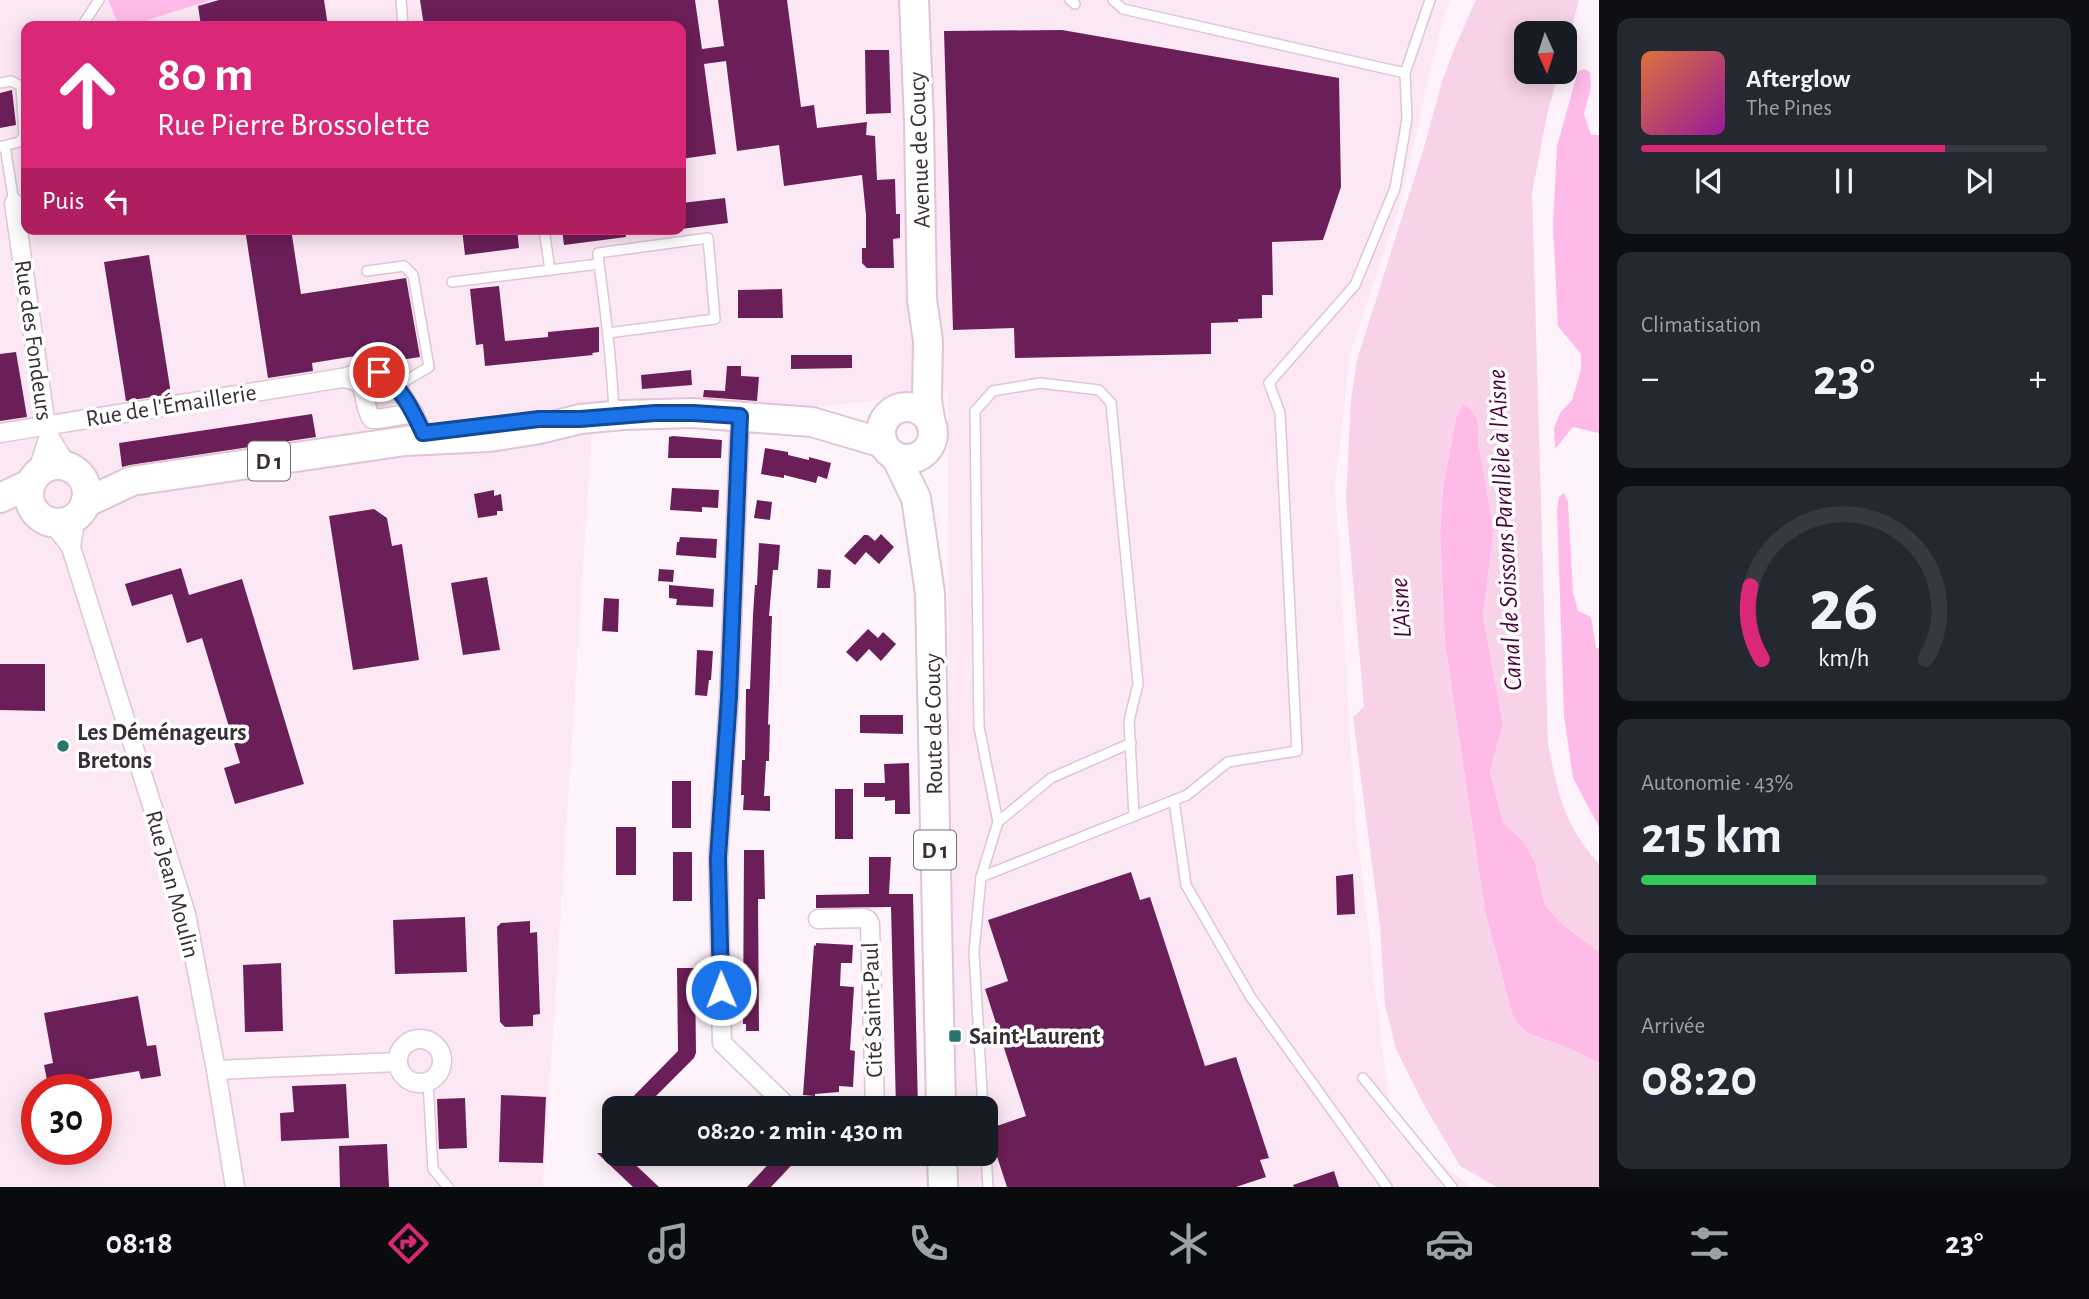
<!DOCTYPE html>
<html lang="fr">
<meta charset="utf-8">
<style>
body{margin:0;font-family:"Alegreya Sans",sans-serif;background:#242831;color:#f1f3f6;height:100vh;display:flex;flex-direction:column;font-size:26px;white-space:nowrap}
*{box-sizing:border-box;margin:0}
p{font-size:23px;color:#9ea1a6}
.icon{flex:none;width:38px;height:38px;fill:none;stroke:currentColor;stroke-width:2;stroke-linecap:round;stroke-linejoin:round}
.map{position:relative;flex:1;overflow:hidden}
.sheet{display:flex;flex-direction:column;gap:18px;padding:18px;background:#0d0f14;width:490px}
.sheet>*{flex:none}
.hud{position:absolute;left:21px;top:21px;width:665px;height:214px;border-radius:14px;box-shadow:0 4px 18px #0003;background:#db2777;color:#fff;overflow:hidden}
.needle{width:46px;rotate:177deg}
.tools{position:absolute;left:1514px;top:21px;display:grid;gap:14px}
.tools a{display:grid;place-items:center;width:63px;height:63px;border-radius:14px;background:#171b24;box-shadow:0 4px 18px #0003;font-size:35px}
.speed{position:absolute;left:21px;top:1074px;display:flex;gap:14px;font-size:35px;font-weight:700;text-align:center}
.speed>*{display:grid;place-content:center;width:91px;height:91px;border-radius:50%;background:#171b24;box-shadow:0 4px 18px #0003;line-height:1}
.speed .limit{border:10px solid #d22;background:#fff;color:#111}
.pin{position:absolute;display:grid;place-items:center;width:60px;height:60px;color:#fff;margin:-30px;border:4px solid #fff;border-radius:50%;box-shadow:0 2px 7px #0007}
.me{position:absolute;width:77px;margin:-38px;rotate:359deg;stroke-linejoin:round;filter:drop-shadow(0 0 5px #0008)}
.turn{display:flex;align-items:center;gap:24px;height:147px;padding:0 21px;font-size:32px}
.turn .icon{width:91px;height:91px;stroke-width:2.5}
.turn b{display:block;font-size:49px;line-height:60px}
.then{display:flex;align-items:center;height:66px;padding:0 21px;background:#0003;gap:14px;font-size:26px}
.big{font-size:52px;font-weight:700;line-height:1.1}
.sheet .card{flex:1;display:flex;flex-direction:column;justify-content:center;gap:10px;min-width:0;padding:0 24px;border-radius:14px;background:#242831}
.sheet .dial{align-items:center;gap:0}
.dial svg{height:182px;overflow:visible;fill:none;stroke:#363941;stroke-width:7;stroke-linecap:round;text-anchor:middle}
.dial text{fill:#f1f3f6;stroke:none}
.song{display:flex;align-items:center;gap:21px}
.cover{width:84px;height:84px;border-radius:10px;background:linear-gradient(135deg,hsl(20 70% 55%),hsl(300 70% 35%))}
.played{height:7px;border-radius:4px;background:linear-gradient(90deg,#db2777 75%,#363941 75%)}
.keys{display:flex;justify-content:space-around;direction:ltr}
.heat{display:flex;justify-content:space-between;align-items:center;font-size:38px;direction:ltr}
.charge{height:10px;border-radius:5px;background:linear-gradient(90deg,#34c759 43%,#363941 0)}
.trip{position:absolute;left:602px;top:1096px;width:396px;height:70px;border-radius:14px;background:#171b24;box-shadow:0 4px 18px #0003;font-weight:700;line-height:70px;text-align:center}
.menu{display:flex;height:112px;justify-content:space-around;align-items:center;background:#090b0e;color:#9ea1a6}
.menu .icon{width:49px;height:49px}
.menu .on{color:#db2777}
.menu b{font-size:32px;color:#f1f3f6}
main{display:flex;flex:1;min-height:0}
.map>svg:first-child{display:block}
.built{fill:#fce7f4;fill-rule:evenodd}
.green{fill:#ffbbe8}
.water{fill:#f7d2e9}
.building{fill:#6b1f58}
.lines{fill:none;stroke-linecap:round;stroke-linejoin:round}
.lane-casing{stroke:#dfc5d6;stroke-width:12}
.street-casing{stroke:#dfc5d6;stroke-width:21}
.primary-casing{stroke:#dfc5d6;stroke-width:32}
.lane{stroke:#fff;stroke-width:9}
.street{stroke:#fff;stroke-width:18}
.primary{stroke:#fff;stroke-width:28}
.route-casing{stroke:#114b97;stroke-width:18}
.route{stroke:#1a73e8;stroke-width:12}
.poi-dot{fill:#2a746f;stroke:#fff;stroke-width:2.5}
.labels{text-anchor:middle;stroke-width:7;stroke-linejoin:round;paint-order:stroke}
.shield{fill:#fff;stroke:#746d72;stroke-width:2}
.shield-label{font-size:23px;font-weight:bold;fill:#382e35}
.street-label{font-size:24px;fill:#382e35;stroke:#fff}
.poi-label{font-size:24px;font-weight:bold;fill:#382e35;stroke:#fff;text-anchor:start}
.water-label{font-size:26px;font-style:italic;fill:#500140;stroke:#fff}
</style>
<main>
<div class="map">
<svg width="1599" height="1187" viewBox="0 0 1599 1187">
<rect width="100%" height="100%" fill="#fef3fa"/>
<!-- built -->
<path class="built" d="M0 0H108L119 26H26V229H681V26H128L212 0H1450L1440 31 1398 212 1351 350 1335 485 1355 817 1392 1129 1472 1187H957L958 1153H985V1108H956L949 796 948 392 846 404 592 428 543 1187H0ZM37 1090H96V1150H37Z"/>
<!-- green -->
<g class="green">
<polygon points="108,0 212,0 128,26 119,26"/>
<polygon points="1585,69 1590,72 1591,87 1584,114 1591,135 1599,135 1599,433 1573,427 1555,449 1554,428 1560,413 1572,400 1581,370 1581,354 1558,326 1553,225 1557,146 1578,71"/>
<path d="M1463 405C1480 411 1479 425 1478 441L1494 529 1483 616 1503 724 1490 772 1503 822 1524 842 1535 862 1545 905 1560 922 1599 952V1063L1570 1049 1528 1033 1517 1024 1511 1011 1485 911 1445 644 1440 533 1443 488 1456 417Z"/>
<polygon points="1564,493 1568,502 1573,592 1578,611 1591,617 1596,648 1599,648 1599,827 1573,778 1564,716 1557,510 1559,497"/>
</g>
<!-- water -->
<path class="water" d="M1476 0H1579L1565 52 1564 33H1526V72H1559L1547 115 1532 193 1548 744C1558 794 1564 825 1599 864V952L1560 922 1545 905 1535 862 1524 842 1503 822 1490 772 1503 724 1483 616 1494 529 1478 441C1479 425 1480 410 1463 405L1456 417 1443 488 1440 533 1445 644 1485 911 1511 1011 1517 1024 1528 1033 1570 1049 1599 1063V1187H1497L1460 1166 1424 1105 1396 1049 1385 1005 1380 926 1353 717 1364 707 1346 500 1351 400 1357 360 1423 151 1442 82 1454 49Z"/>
<!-- building -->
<g class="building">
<polygon points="219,0 324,0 328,26 201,26 198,6"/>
<polygon points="420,0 695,0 702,49 724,46 718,0 787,0 801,107 814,105 817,128 867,122 866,135 875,136 877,180 895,179 896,214 900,214 900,238 893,239 894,268 867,268 862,263 862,248 866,248 866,215 862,175 784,186 779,145 737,151 726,61 704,64 716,154 681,159 681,26 424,26"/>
<polygon points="1062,30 1339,78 1341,187 1323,240 1272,242 1273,295 1262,295 1262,318 1238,319 1238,322 1211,323 1211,354 1015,358 1014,328 953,330 944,31"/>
<polygon points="865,50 889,50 891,113 866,114"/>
<polygon points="12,90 16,125 0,128 0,93"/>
<polygon points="725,198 728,223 681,229 681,203"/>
<polygon points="245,229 291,229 301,294 406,278 420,357 387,362 380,352 312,363 313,371 268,378"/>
<polygon points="462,229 517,229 519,248 465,255"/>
<polygon points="562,229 625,229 626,237 564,245"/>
<polygon points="149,255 171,394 126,401 104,262"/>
<polygon points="499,286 505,341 548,337 548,332 599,327 599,352 592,353 593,355 485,366 483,344 476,345 470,289"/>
<polygon points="782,289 783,318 738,318 738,290"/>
<polygon points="16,352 27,417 0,421 0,354"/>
<polygon points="791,355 852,355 852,368 791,369"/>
<polygon points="727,366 741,366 741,376 759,377 757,401 703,397 704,390 725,391"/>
<polygon points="691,370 692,385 642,389 641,375"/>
<polygon points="312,414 316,437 130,465 122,467 119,443"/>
<polygon points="673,436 722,440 721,458 668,458 669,437"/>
<polygon points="765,448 788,452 788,455 809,460 809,457 831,463 827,479 818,476 816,483 784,475 784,478 761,474"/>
<polygon points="672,488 719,490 718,508 702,507 702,512 670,510"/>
<polygon points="494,490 494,496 501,494 503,511 497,511 497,515 478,518 474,494"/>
<polygon points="757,500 772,502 770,520 754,518"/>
<polygon points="374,509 387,518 392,546 402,544 419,660 353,670 329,516"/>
<polygon points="881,534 894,547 879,564 866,552 855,565 844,556 864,535 868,535 875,541"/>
<polygon points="680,537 717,539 716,558 676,555 677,542 679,542"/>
<polygon points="759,543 780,545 778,570 773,570 769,616 772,616 768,725 770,724 769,761 766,761 764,796 770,796 770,811 743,810 744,795 741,795 742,760 745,760 746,689 750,689 753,615 755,585 757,585"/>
<polygon points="181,568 189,595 242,579 304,784 235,804 224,768 240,763 202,638 187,643 172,594 132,606 125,584"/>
<polygon points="659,569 674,570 673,582 658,581"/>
<polygon points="818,569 831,570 830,588 817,588"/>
<polygon points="487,577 500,650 463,655 451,583"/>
<polygon points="669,585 714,589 713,607 676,605 677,599 669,598"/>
<polygon points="604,598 619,599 618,632 602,631"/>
<polygon points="868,629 878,638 883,632 896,644 881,661 869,649 857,662 846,652"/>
<polygon points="697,650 713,651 711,680 709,680 707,696 695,695"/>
<polygon points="0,664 45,664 45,711 0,710"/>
<polygon points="860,715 903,715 903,734 860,733"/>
<polygon points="909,763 910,814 895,814 895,800 885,801 885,797 864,797 864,783 885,783 884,764"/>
<rect x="672" y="781" width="19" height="47"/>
<rect x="835" y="789" width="18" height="50"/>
<rect x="616" y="827" width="20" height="48"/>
<polygon points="744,850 764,850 765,899 758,899 759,1031 746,1031 746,1024 743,1024"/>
<rect x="673" y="852" width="19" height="49"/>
<polygon points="869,857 891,857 889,894 913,894 918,1108 896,1108 891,907 816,908 816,895 869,894"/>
<polygon points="1131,872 1140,900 1150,897 1205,1066 1236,1057 1269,1158 1260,1160 1266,1177 1236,1187 1007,1187 988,1129 1026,1116 985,989 1008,981 988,920"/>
<polygon points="1353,874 1355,914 1337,915 1336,876"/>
<polygon points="465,917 467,972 395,974 393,920"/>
<polygon points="530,921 530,933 537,932 540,1014 533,1015 533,1026 505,1027 500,1022 497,927 501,923"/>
<polygon points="816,943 853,945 852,963 841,963 840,986 854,987 850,1050 855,1051 853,1087 839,1086 839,1092 815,1094 815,1096 803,1095 814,945 816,946"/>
<polygon points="281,963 283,1031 245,1032 243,965"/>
<polygon points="677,968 695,968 696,1053 694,1058 644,1108 622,1108 678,1051"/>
<polygon points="138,996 147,1046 156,1045 161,1076 141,1079 139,1071 68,1083 69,1090 49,1090 44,1065 53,1063 44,1013"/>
<polygon points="346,1084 349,1138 281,1141 280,1113 294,1112 292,1086"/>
<polygon points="501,1095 546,1097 543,1163 499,1162"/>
<polygon points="465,1098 467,1148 439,1149 437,1099"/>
<polygon points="614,1142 614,1153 623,1153 659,1187 633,1187 597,1153 604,1153"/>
<polygon points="387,1144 389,1187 340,1187 339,1146"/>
<polygon points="779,1153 803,1153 771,1187 747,1187"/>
<polygon points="1334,1171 1339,1187 1294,1187 1293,1185"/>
</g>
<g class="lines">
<defs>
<g id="lane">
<polyline points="401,0 403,26"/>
<polyline points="1070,0 1075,4"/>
<polyline points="1113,0 1123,9 1405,73"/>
<polyline points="82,26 99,0"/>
<polyline points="0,83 11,81 21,86 24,136 19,142 0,147"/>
<polyline points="5,146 14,203"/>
<polyline points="544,229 550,270"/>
<polyline points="367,271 404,266 413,275 429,367 395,387"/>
<polyline points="452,282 599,264"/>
<path d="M608 333 715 319 708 238 598 253 599 264C606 314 612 363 614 414"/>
<polyline points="1174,800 1186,885 1250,996 1387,1187"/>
<polyline points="998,822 1051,778 1131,743"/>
<polyline points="981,877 998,822 979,727 975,411 993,391 1040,383 1099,390 1111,403 1138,684 1129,721 1134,816"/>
<polyline points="1363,1078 1452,1187"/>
<polyline points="428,1082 433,1169 448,1187"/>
<polyline points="983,1108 974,952 981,877 1187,795 1228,762 1297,751 1280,413 1269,383 1355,285 1395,188 1407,119 1405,73 1430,0"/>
<polyline points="985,1140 988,1187"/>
</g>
<g id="street">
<polyline points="14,203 46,426 49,436 67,466"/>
<path d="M342 378C347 379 356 380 360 384 366 391 364 409 372 419H377L414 413"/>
<polyline points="740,416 729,697 718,858 722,1043 789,1108"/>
<path d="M0 433 342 378C353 375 365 370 376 372 396 376 415 416 423 433"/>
<polyline points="37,473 49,436"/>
<polyline points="52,522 71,547 186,914 216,1070 235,1187"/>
<polyline points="71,547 76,516"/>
<polyline points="818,919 864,918 868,920 870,924 875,1108"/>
<circle cx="420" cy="1061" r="22"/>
<polyline points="216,1070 398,1062"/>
</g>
<g id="primary">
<polyline points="914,0 919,122 922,300 928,341 927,400 930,419"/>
<circle cx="907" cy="433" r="26"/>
<polyline points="896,457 916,498 930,593 941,1108"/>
<circle cx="58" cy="494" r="29"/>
<polyline points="0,498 30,484"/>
<polyline points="85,503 132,481 405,441 489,437 540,429 580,419 623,415 693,413 812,422 883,443"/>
<polyline points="942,1153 943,1187"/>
</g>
</defs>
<!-- lane casing -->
<use href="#lane" class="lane-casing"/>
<!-- street casing -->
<use href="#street" class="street-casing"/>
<!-- primary casing -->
<use href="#primary" class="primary-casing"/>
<!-- lane -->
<use href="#lane" class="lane"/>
<!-- street -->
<use href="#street" class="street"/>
<!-- primary -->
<use href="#primary" class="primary"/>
</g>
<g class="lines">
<defs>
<path id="route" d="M379 372C400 385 413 411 423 433L539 419H580L655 413H693L740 416 729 697 718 858 721 990"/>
</defs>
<!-- route casing -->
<use href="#route" class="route-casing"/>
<!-- route -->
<use href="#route" class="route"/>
</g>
<!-- markers -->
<g class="poi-dot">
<circle cx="63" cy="746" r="7"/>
<rect x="948" y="1029" width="14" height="14" rx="3.5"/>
</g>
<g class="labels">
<!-- shield labels -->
<g class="shield">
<rect x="248" y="441.5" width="42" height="39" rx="5"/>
<rect x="914" y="830.5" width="42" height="39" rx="5"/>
</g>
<g class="shield-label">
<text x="269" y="469">D 1</text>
<text x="935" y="858">D 1</text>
</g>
<!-- street labels -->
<g class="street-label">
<text transform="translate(919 150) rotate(-92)" y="8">Avenue de Coucy</text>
<text transform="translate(34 340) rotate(82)" y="8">Rue des Fondeurs</text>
<text transform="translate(171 405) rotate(-9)" y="8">Rue de l'Émaillerie</text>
<text transform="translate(933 724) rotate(-91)" y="8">Route de Coucy</text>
<text transform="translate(173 884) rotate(75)" y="8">Rue Jean Moulin</text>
<text transform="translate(872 1010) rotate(-92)" y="8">Cité Saint-Paul</text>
</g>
<!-- poi labels -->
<g class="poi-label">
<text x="77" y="740">Les Déménageurs<tspan x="77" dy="28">Bretons</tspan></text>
<text x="969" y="1044">Saint-Laurent</text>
</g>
<!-- water labels -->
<g class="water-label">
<text transform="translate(1504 530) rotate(-93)" y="9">Canal de Soissons Parallèle à l'Aisne</text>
<text transform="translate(1400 608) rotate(-94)" y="9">L'Aisne</text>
</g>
</g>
</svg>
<div class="tools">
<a><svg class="needle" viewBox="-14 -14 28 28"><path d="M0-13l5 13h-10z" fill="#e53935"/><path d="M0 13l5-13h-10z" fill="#9ea1a6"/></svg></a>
</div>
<div class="speed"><div class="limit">30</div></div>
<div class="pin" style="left:379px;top:372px;background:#d93025"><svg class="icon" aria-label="arrive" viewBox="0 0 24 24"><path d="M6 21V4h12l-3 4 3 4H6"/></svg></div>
<svg class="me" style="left:721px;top:990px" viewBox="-20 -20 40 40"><circle r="17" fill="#1a73e8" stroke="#fff" stroke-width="3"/><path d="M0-11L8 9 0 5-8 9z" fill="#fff"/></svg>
<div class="trip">08:20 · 2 min · 430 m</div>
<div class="hud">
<div class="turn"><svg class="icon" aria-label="ahead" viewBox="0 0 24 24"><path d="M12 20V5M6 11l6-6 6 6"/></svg><div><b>80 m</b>Rue Pierre Brossolette</div></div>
<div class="then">Puis<svg class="icon" aria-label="left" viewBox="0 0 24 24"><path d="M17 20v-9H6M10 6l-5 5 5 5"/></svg></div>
</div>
</div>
<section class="sheet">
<div class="card">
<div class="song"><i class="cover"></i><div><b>Afterglow</b><p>The Pines</p></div></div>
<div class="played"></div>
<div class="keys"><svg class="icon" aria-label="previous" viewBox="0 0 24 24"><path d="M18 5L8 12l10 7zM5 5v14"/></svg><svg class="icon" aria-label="pause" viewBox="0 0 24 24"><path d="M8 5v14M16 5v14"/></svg><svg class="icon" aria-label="next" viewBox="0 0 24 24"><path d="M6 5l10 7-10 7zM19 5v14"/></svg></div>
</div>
<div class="card"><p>Climatisation</p>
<div class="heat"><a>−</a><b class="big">23°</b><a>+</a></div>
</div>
<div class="card dial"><svg viewBox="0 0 100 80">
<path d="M14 69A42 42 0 1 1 86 69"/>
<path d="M14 69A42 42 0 0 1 9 37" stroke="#db2777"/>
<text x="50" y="56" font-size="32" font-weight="700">26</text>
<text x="50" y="72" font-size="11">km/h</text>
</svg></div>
<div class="card"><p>Autonomie · 43%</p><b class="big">215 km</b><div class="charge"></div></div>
<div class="card"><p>Arrivée</p><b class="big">08:20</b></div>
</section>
</main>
<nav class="menu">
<b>08:18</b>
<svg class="icon on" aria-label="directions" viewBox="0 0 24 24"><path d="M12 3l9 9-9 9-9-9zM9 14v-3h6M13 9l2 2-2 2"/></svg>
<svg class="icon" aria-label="music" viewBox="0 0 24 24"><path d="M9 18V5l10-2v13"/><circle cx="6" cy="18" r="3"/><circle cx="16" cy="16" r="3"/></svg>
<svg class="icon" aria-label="phone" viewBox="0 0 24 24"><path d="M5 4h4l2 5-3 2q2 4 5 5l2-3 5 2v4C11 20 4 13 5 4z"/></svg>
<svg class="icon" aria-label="climate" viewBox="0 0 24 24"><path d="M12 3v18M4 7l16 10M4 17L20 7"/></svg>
<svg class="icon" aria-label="car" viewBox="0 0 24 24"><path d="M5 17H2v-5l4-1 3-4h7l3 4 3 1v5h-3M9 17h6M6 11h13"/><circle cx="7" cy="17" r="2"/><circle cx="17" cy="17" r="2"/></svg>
<svg class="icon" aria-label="filters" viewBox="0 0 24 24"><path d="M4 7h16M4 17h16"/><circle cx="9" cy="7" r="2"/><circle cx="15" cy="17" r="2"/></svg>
<b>23°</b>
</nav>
